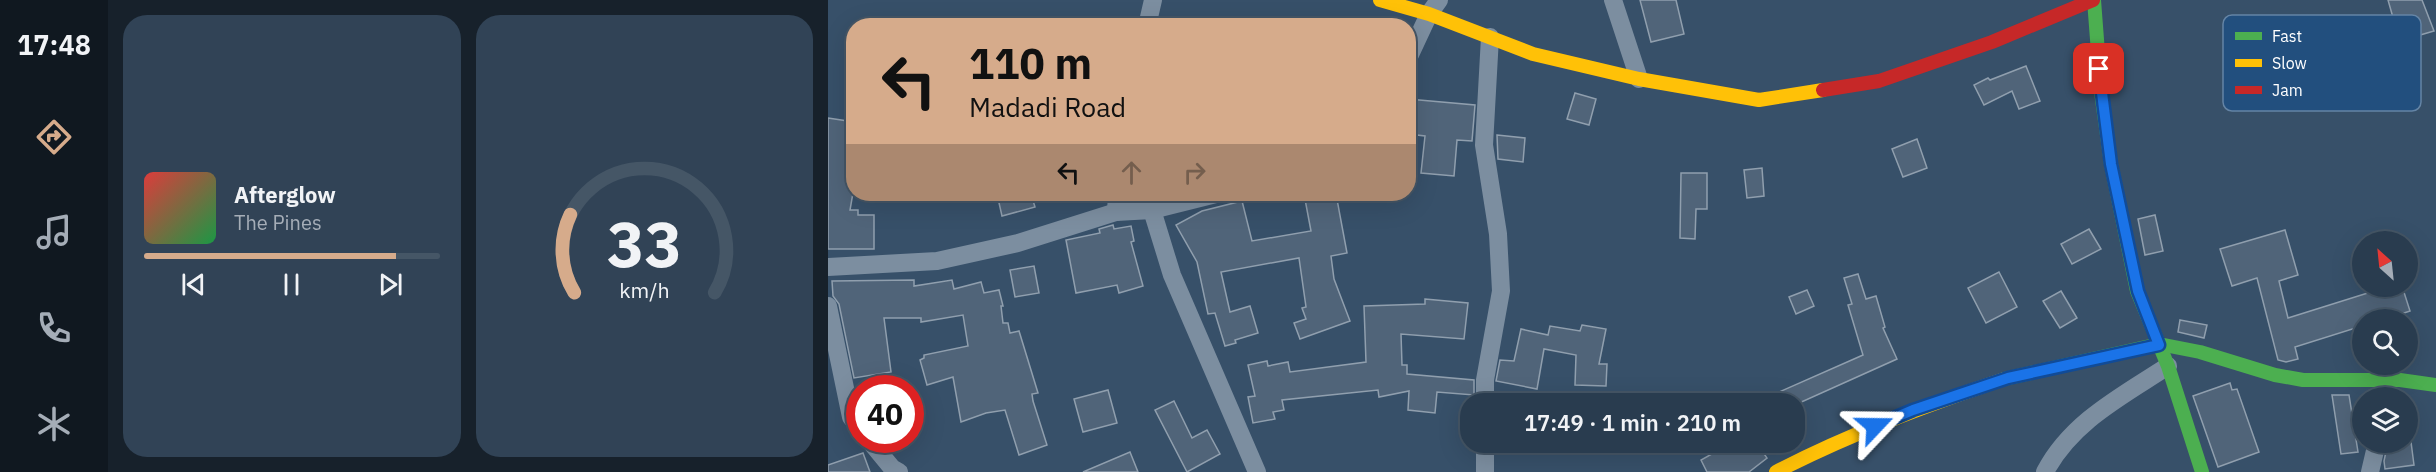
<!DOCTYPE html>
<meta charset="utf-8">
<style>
body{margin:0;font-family:"IBM Plex Sans",sans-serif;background:#314356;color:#f1f3f6;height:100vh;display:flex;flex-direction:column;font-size:22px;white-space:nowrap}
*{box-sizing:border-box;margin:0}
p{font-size:20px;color:#a5adb7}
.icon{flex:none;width:33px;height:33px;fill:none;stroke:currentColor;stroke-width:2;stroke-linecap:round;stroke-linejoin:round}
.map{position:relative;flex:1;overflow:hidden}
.sheet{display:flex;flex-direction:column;gap:15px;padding:15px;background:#17212b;width:720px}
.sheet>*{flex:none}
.hud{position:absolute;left:18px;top:18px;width:570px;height:183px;border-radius:24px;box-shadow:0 6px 24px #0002,0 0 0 2px #455666;background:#d6ab8b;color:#111;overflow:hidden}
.needle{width:39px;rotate:333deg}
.tools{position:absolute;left:1524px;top:231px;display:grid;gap:12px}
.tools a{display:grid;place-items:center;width:66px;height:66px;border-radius:50%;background:#293c4f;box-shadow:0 6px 24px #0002,0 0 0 2px #455666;font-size:30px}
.speed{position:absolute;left:18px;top:375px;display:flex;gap:12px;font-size:30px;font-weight:700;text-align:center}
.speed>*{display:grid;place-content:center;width:78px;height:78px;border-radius:50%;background:#293c4f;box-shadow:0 6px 24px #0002,0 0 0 2px #455666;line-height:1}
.speed .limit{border:9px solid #d22;background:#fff;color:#111}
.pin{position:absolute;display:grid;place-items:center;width:51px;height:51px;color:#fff;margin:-26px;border-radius:12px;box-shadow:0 3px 9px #0006}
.me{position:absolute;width:66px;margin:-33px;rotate:67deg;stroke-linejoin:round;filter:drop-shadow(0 0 4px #0008)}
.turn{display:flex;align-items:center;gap:21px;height:126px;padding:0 24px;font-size:27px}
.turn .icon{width:78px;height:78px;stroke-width:2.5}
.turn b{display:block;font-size:42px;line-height:51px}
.lanes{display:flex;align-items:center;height:57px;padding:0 24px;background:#0003;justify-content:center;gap:30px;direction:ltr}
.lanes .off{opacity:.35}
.sheet .card{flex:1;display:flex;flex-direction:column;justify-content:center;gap:9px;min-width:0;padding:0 21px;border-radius:24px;background:#314356}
.sheet .dial{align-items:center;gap:0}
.dial svg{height:156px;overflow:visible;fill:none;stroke:#455666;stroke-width:7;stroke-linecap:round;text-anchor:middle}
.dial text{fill:#f1f3f6;stroke:none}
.song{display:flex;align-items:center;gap:18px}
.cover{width:72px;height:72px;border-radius:9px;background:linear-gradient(135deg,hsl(0 70% 55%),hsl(140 70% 35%))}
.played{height:6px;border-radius:3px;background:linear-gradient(90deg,#d6ab8b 85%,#455666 85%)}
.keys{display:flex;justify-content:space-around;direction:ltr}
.sheet .tiles{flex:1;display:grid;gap:15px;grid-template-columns:repeat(2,1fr)}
.trip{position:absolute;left:632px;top:393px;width:345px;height:60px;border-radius:24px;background:#293c4f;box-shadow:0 6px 24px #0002,0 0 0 2px #455666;font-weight:600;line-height:60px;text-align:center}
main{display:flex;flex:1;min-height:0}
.tabs{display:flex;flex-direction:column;width:108px;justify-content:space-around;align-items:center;background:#101820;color:#a5adb7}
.tabs .icon{width:42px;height:42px}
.tabs .on{color:#d6ab8b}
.tabs b{font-size:27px;color:#f1f3f6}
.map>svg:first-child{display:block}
.building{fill:#506479;stroke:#909fae;stroke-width:1.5}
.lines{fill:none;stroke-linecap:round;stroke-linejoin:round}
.street{stroke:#7c8ea0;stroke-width:18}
.fast{stroke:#4caf50;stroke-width:14}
.slow{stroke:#ffc107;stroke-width:14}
.jam{stroke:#c62828;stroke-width:14}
.route-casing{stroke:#114b97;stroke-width:15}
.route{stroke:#1a73e8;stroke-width:10}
.key{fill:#224f7e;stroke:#6484a5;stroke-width:1.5}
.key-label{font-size:16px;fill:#fff}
</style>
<main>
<nav class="tabs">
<b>17:48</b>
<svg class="icon on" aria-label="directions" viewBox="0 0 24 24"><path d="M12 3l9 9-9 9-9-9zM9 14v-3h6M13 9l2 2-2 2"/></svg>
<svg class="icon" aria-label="music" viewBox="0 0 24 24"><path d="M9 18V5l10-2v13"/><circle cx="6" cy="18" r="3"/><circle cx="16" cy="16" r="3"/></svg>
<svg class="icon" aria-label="phone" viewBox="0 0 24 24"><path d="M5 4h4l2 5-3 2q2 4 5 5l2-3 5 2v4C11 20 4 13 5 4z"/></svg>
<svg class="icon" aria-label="climate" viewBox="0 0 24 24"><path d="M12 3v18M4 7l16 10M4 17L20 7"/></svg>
</nav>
<section class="sheet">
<div class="tiles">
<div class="card">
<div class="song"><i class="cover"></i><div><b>Afterglow</b><p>The Pines</p></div></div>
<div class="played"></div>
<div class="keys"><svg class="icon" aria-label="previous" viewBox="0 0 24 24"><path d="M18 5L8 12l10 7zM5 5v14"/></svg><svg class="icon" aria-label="pause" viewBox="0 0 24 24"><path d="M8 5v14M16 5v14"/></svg><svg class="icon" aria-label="next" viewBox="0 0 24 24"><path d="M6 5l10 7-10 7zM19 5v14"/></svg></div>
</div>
<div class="card dial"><svg viewBox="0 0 100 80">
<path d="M14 69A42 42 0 1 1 86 69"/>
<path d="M14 69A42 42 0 0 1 12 29" stroke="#d6ab8b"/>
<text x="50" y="56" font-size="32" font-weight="700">33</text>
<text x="50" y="72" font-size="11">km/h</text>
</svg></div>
</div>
</section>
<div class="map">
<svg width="1608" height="472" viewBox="0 0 1608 472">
<rect width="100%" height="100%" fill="#375069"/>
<!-- building -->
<g class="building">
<polygon points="812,0 848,0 856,34 823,42"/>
<polygon points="1560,0 1594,0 1606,31 1568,42 1562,22 1566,21"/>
<polygon points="1198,66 1212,101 1191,109 1184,91 1156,105 1146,85 1160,78 1162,80"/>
<polygon points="747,93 768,99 761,125 739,119"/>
<polygon points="580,99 647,105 644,141 629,140 626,176 593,173 597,136 580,134"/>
<polygon points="0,118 26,122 22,159 26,159 26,187 22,210 30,210 30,215 46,215 46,249 0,249"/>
<polygon points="669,135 697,138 695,162 670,159"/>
<polygon points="1089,139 1099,168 1075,177 1064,149"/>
<polygon points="934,168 936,196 919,198 916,170"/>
<polygon points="853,173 879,173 879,209 868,209 867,239 852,238"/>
<polygon points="169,194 203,194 207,207 174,216"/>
<polygon points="476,194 508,194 519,253 503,256 506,279 522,321 472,339 466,323 478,319 474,308 478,307 471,258 393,272 402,312 422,306 430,333 407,340 408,343 397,346 387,313 380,314 369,262 348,225 374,211 414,201 424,241 483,231"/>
<polygon points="1327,215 1335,251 1317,255 1310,219"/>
<polygon points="285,225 286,229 303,226 306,241 303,242 315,286 291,293 289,285 248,293 238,240 272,233 271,229"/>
<polygon points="1261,229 1273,249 1244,264 1233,244"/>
<polygon points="1457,230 1470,275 1451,281 1460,318 1562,286 1574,286 1582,311 1555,320 1534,320 1534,326 1467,347 1470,359 1458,362 1450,360 1429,278 1404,286 1392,249"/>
<polygon points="206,266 211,293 187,297 182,270"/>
<polygon points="1171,272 1189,307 1158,323 1140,288"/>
<polygon points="1030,274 1038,299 1048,296 1057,327 1055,328 1069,359 969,404 924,404 1035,355 1020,305 1024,304 1016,278"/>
<polygon points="86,280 86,286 124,280 126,289 153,282 156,293 171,290 175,306 173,306 175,323 180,323 182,333 191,331 210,393 204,394 205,401 219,445 191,455 177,410 158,413 133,422 125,377 99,385 92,360 96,358 96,355 140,346 135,315 93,322 93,318 56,318 63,372 26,378 11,304 5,296 4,281"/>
<polygon points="979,290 986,306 968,314 961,297"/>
<polygon points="1233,291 1249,318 1232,328 1215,301"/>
<polygon points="597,299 640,303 636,339 573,334 574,365 579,365 579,374 646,380 646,395 609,392 607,413 580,410 581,391 551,397 550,390 454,400 456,410 445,412 447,419 425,423 420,397 427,396 420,365 439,361 440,366 460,362 462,372 538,362 536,306 597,304"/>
<polygon points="1352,320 1379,325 1376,338 1350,332"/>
<polygon points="754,325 778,329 771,364 779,364 778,386 747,385 748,355 716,349 709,389 668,381 672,360 686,361 693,329 720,335 722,326 752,331"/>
<polygon points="1402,383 1404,390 1409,389 1431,452 1390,467 1365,396"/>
<polygon points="280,390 289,423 255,432 246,399"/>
<polygon points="1504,395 1521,395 1530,452 1513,454"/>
<polygon points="346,401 364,438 379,430 392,454 359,472 327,410"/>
<polygon points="905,442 928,442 939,458 921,472 879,472 873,460"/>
<polygon points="1560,442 1583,442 1586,465 1557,469 1556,461"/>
<polygon points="302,452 310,472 255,472"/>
<polygon points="35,453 42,472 0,472 0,465"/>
</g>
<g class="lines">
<!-- street -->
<g class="street">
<polyline points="785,0 811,79"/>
<polyline points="319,26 325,0"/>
<polyline points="580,59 601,14 611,0"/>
<polyline points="324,210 344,275 429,472"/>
<polyline points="288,212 289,194"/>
<polyline points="0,267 109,261 190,243 288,212 324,210 388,194"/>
<polyline points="0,306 23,417 32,428"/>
<polyline points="657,404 657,380 673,291 670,234 656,145 662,37"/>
<polyline points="41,440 64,468 71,472"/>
<polyline points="657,442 657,472"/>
<path d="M1217 472C1243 422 1294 396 1340 366"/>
<polyline points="1542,472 1549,442"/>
</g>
<!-- fast -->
<g class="fast">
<polyline points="1266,0 1273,92 1283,164 1309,291 1340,366 1374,472"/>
<polyline points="1176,379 1331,344 1372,352 1447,375 1475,380 1572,380 1608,385"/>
</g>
<!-- slow -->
<g class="slow">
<polyline points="552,0 601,14 705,54 811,79 931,100 995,90"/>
<path d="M948 472C1021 434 1098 406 1176 379"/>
</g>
<!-- jam -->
<polyline class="jam" points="995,90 1051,81 1164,42 1265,0"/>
</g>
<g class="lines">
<defs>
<polyline id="route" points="1047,426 1085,410 1180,378 1331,345 1310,291 1283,164 1271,69"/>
</defs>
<!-- route casing -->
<use href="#route" class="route-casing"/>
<!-- route -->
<use href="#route" class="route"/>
</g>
<!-- legend -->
<rect x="1395" y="15" width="198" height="96" rx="9" class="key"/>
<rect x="1407" y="32" width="27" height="8" fill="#4caf50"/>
<rect x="1407" y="59" width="27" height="8" fill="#ffc107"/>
<rect x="1407" y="86" width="27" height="8" fill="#c62828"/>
<g class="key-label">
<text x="1444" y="42">Fast</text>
<text x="1444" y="69">Slow</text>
<text x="1444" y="96">Jam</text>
</g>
</svg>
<div class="tools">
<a><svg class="needle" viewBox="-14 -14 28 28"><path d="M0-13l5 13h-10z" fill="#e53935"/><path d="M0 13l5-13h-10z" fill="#a5adb7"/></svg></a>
<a><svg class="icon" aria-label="search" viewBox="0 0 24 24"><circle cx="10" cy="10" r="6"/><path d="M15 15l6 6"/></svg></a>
<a><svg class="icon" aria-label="layers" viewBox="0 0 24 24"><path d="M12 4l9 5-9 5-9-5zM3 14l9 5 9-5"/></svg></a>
</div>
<div class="speed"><div class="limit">40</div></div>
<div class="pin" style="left:1271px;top:69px;background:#d93025"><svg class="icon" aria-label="arrive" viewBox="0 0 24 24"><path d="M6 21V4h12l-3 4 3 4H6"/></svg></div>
<svg class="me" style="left:1047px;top:426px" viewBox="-20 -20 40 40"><path d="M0-17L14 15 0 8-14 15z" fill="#1a73e8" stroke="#fff" stroke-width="4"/></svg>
<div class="trip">17:49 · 1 min · 210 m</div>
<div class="hud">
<div class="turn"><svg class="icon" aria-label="left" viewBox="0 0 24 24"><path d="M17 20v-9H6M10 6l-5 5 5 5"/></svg><div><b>110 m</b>Madadi Road</div></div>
<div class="lanes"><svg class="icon" aria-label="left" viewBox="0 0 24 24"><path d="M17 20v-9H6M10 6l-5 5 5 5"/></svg><svg class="icon off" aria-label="ahead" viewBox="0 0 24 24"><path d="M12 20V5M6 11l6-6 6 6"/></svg><svg class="icon off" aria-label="right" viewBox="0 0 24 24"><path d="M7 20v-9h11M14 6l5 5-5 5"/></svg></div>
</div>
</div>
</main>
